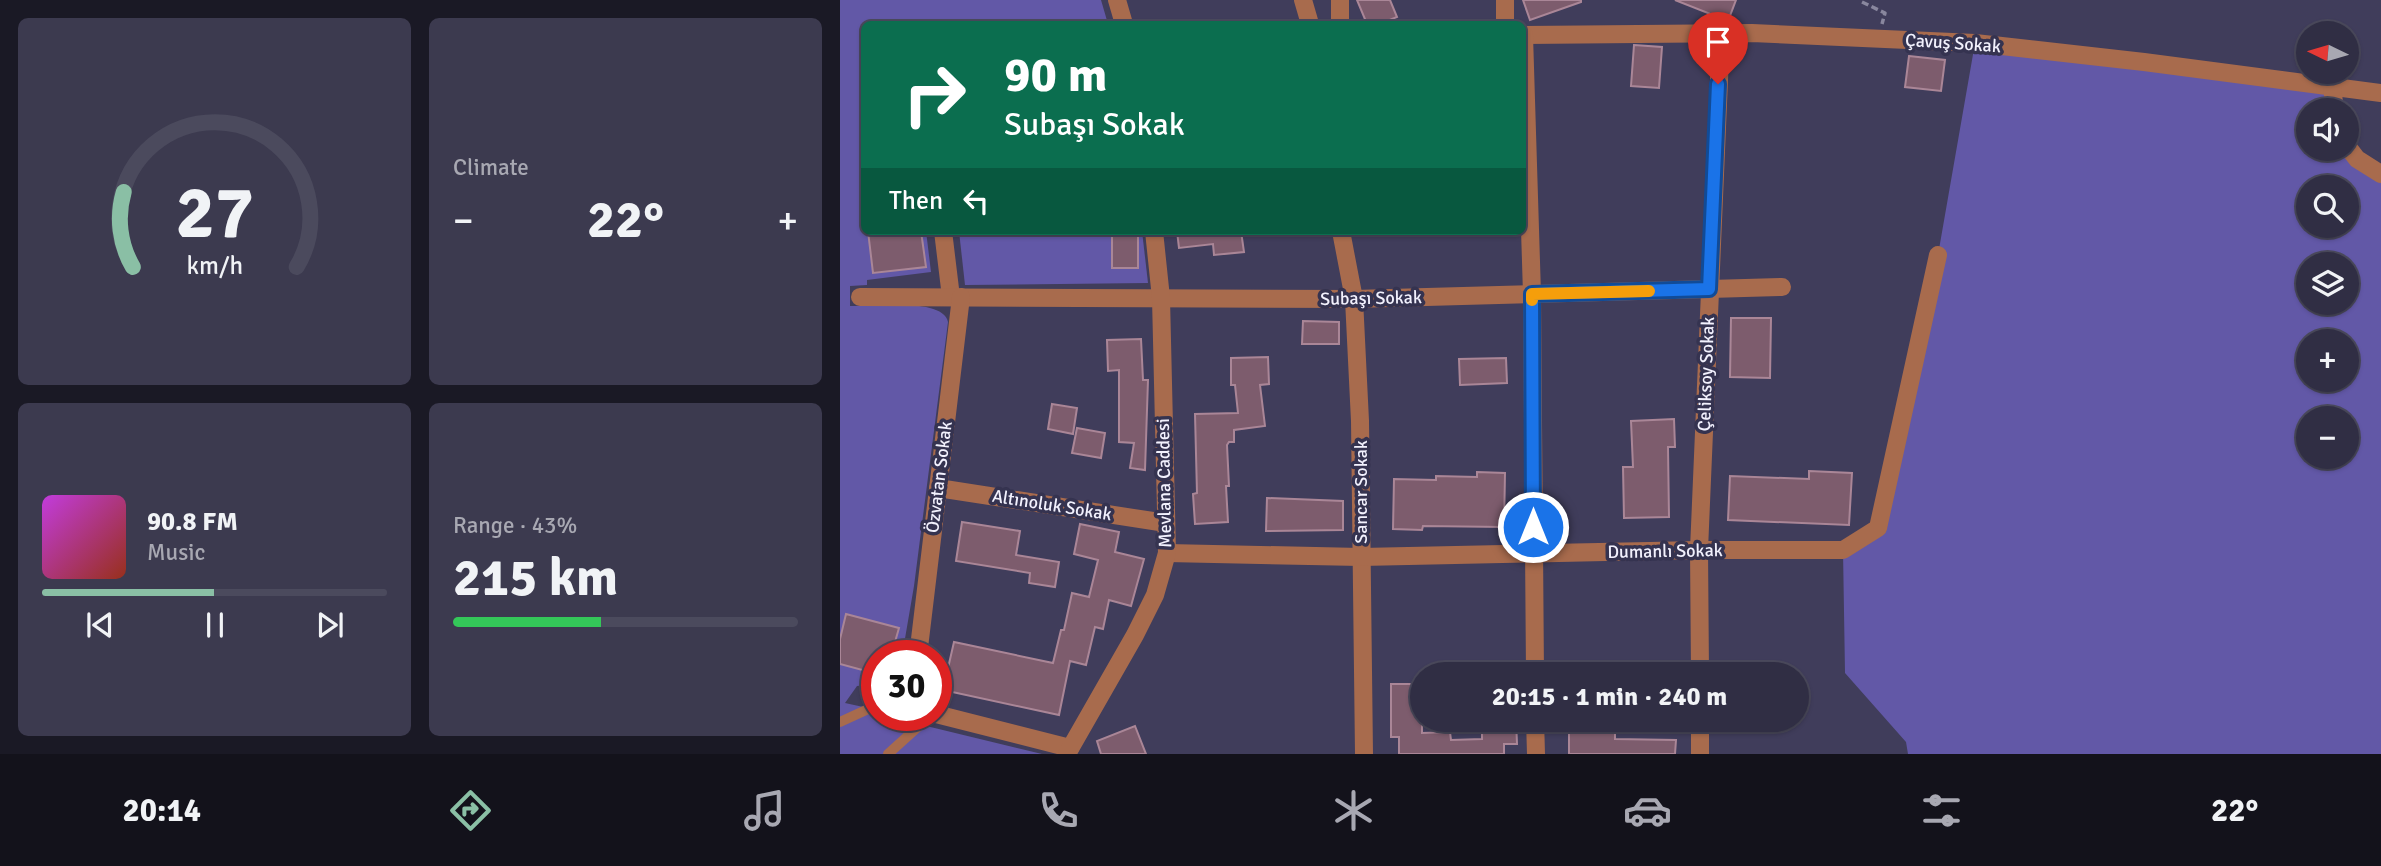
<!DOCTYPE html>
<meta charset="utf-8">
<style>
body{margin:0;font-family:Signika,sans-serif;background:#3c3a4f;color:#f1f3f6;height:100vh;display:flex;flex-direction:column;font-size:26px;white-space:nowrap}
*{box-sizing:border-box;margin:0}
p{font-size:23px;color:#a8a8b2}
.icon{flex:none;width:38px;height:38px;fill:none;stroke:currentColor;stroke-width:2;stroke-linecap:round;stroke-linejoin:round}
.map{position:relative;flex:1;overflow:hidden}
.drawer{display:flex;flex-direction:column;gap:18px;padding:18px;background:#1a1925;width:840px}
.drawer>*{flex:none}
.hud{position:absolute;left:21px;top:21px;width:665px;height:214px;border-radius:10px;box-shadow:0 2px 5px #0004,0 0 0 2px #4b4a5d;background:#0b6e4f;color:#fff;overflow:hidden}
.needle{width:46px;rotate:275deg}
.fabs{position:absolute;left:1456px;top:21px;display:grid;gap:14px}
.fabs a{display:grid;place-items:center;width:63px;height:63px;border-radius:50%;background:#302e44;box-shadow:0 2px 5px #0004,0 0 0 2px #4b4a5d;font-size:35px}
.speed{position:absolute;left:21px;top:640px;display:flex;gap:14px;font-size:35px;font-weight:700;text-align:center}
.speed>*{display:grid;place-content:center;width:91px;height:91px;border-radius:50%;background:#302e44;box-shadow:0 2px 5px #0004,0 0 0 2px #4b4a5d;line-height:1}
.speed .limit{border:10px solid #d22;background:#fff;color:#111}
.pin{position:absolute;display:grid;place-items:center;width:60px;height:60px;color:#fff;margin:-72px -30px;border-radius:50% 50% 50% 0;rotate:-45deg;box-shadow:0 0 7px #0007}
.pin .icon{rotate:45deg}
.me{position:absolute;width:77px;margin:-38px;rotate:0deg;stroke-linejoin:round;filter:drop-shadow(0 0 5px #0008)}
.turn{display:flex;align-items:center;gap:24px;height:147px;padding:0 28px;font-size:32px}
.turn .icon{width:91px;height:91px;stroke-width:2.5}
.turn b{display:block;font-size:49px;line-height:60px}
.then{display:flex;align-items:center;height:66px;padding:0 28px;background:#0003;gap:14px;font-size:26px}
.big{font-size:52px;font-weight:700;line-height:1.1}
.drawer .widget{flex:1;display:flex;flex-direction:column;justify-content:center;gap:10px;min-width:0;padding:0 24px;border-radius:10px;background:#3c3a4f}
.drawer .dial{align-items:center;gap:0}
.dial svg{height:182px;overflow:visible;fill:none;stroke:#4b4a5d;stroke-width:7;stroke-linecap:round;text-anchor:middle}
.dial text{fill:#f1f3f6;stroke:none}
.song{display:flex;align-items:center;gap:21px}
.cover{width:84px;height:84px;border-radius:10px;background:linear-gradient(135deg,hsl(290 70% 55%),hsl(10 70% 35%))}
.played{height:7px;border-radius:4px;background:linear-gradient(90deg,#8abfa5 50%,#4b4a5d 50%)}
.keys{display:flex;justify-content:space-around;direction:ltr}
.heat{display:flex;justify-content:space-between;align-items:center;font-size:38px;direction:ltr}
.charge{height:10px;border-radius:5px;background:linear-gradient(90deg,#34c759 43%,#4b4a5d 0)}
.drawer .tiles{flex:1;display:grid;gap:18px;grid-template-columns:repeat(2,1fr)}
.trip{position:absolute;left:570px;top:662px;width:399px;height:70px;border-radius:35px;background:#302e44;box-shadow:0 2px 5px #0004,0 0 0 2px #4b4a5d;font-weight:700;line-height:70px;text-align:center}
.tab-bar{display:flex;height:112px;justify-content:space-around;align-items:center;background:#13121b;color:#a8a8b2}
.tab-bar .icon{width:49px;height:49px}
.tab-bar .active{color:#8abfa5}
.tab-bar b{font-size:32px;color:#f1f3f6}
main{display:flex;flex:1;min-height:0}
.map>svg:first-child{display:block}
.green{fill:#6258a7;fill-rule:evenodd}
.building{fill:#7d5c6d;stroke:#aa8697;stroke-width:2}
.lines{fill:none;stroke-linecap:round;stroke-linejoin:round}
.path{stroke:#89879e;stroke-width:3.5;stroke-dasharray:7 3.5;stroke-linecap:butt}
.service{stroke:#a86b4d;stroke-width:10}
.minor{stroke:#a86b4d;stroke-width:18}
.tertiary{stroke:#a86b4d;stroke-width:18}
.route-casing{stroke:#114b97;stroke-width:18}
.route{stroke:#1a73e8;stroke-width:12}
.slow{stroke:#f59e0b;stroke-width:12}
.labels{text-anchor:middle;stroke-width:7;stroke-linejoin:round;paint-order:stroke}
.street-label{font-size:18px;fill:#f2f1fd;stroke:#353350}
</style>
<main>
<section class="drawer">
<div class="tiles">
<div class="widget dial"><svg viewBox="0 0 100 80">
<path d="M14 69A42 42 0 1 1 86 69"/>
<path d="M14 69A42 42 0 0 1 10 36" stroke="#8abfa5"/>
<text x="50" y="56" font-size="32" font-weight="700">27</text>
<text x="50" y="72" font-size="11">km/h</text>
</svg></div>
<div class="widget"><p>Climate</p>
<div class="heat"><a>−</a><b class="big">22°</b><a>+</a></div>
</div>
<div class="widget">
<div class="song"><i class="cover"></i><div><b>90.8 FM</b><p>Music</p></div></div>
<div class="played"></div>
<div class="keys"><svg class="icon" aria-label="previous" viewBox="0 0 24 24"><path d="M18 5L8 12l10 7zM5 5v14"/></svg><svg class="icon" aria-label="pause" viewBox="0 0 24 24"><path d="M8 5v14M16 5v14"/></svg><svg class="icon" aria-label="next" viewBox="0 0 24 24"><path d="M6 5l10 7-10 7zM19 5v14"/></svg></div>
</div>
<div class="widget"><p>Range · 43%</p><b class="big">215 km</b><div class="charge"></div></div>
</div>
</section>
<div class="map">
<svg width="1541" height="754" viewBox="0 0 1541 754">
<rect width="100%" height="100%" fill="#403d5b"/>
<!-- green -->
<g class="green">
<path d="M0 0H261L268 24H24V231H86L91 272 27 280V285L10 286V306C30 307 103 297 108 322L74 586 62 656H37V684L17 686 5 703 37 710V716H66L74 723 202 754H0Z"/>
<path d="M1135 43 1492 87 1495 110H1468V149H1507L1541 174V754H1068L1066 742 1005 673 1003 550 1038 528 1098 255ZM1468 187H1507V226H1468ZM1468 264H1507V303H1468ZM1468 341H1507V380H1468ZM1468 418H1507V457H1468Z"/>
<polygon points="119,231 302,231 308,283 125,285"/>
</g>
<!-- building -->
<g class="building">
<polygon points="517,0 550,0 557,17 540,24 527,24"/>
<polygon points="683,0 741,0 741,2 690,20"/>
<polygon points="835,0 896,0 888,21"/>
<polygon points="794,45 822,47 819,88 791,86"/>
<polygon points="1069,56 1105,60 1101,91 1065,87"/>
<polygon points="28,231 81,231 86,267 33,273"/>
<polygon points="337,231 401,231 404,252 374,255 373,244 339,248"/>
<rect x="272" y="235" width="26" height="33"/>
<polygon points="891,318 931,318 930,378 890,377"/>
<polygon points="463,321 499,322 499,344 462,344"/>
<polygon points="301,339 303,380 308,380 305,470 290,468 294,443 279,442 279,370 268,371 267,340"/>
<polygon points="428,357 429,384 420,385 425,426 394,430 394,442 389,442 387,445 389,486 386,486 388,522 355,524 353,494 357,493 355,414 398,413 395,385 391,385 391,358"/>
<polygon points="666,358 667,383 620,385 619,359"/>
<polygon points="212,404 237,408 233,434 208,429"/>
<polygon points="834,419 835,447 828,447 829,517 784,518 783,467 793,467 791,421"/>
<polygon points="237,428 265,433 261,458 232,453"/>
<polygon points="969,471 1012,473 1009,525 888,520 890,476 969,479"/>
<polygon points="637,472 665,473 664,527 583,526 582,530 553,529 554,479 596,480 596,476 637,477"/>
<polygon points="427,498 503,501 503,530 426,531"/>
<polygon points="122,522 180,531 176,555 219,562 215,587 189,583 190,573 116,561"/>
<polygon points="240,524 279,532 275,552 304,559 291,606 269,600 263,629 255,627 246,665 230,661 219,715 103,690 114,642 213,663 221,630 224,630 232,593 249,597 258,560 234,554"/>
<polygon points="6,614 59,628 51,656 37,656 37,674 0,664 0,639"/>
<polygon points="551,684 582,684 582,733 610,732 611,740 642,739 642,719 676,719 677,744 664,744 664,754 559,754 559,737 551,737"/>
<polygon points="729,719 775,719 775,739 836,740 835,754 729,754"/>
<polygon points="295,726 306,754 261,754 257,741"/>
</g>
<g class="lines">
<!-- path -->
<polyline class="path" points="1022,2 1045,13 1042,24"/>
<!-- service -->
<g class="service">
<polyline points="0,722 37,705"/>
<polyline points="48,754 90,716"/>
</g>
<!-- minor -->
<g class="minor">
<polyline points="463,0 470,24"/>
<polyline points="500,0 500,24"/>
<polyline points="665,24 665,0"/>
<polyline points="682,35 912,33 1135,43 1304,62 1541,93"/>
<polyline points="684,35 692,294 695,674"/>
<polyline points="1492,87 1495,110"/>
<polyline points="1507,146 1517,159 1541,174"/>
<polyline points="103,231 111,297"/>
<polyline points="501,231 514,299 520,421 524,754"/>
<polyline points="20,297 514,299 942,287"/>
<polyline points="98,488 326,523"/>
<polyline points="327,553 521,557 859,550 1003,550 1038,528 1098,255"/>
<polyline points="78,656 121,297"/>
<polyline points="860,674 859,550 881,33"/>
<polyline points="96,714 230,748"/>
<polyline points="695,719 696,754"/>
<polyline points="860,719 860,754"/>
</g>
<!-- tertiary -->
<g class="tertiary">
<polyline points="277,0 284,24"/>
<polyline points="227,754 295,635 315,595 327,553 321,298 314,231"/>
</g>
</g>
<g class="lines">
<defs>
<polyline id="route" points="693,527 692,294 869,289 878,84"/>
</defs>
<!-- route casing -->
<use href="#route" class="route-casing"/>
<!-- route -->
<use href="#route" class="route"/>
<!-- slow -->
<polyline class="slow" points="692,300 692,294 809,291"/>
</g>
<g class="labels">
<!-- street labels -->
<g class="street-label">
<text transform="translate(1113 43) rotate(4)" y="6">Çavuş Sokak</text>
<text transform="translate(531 298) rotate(-1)" y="6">Subaşı Sokak</text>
<text transform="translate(866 374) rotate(-88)" y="6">Çeliksoy Sokak</text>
<text transform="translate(99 477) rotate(-83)" y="6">Özvatan Sokak</text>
<text transform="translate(324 483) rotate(-91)" y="6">Mevlana Caddesi</text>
<text transform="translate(521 492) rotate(-90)" y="6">Sancar Sokak</text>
<text transform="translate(212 505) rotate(9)" y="6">Altınoluk Sokak</text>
<text transform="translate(825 551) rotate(-1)" y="6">Dumanlı Sokak</text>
</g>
</g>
</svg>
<div class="fabs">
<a><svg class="needle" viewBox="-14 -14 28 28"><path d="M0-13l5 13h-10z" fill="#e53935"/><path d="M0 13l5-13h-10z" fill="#a8a8b2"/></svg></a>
<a><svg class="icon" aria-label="sound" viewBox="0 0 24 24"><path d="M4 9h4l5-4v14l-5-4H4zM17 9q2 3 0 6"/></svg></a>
<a><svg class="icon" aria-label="search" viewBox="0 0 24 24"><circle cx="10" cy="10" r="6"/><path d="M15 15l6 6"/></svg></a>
<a><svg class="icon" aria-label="layers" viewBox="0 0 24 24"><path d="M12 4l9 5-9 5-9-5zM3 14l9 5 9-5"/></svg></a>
<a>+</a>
<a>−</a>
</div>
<div class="speed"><div class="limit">30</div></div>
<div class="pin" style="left:878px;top:84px;background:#d93025"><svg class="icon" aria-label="arrive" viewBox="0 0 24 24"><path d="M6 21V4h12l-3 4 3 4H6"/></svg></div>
<svg class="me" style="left:693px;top:527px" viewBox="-20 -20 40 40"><circle r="17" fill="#1a73e8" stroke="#fff" stroke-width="3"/><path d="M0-11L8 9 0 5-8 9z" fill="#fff"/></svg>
<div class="trip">20:15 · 1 min · 240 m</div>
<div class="hud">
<div class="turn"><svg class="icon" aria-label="right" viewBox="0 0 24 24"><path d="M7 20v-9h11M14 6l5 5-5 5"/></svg><div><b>90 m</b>Subaşı Sokak</div></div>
<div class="then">Then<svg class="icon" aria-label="left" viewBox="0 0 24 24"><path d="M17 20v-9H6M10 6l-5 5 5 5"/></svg></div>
</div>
</div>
</main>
<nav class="tab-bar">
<b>20:14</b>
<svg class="icon active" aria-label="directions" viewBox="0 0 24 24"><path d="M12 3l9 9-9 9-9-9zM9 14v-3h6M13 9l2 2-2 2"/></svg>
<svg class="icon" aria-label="music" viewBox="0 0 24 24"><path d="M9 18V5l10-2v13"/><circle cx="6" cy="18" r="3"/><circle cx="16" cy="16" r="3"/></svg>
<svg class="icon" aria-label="phone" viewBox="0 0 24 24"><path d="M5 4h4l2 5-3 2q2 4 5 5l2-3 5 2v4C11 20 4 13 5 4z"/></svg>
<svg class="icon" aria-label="climate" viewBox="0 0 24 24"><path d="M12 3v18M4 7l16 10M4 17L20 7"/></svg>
<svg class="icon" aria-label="car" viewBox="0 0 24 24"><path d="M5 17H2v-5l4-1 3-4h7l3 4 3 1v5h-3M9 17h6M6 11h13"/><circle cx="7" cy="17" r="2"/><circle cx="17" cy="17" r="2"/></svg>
<svg class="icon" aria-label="filters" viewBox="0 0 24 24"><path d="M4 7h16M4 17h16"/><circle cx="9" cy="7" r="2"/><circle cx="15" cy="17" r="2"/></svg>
<b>22°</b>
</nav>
